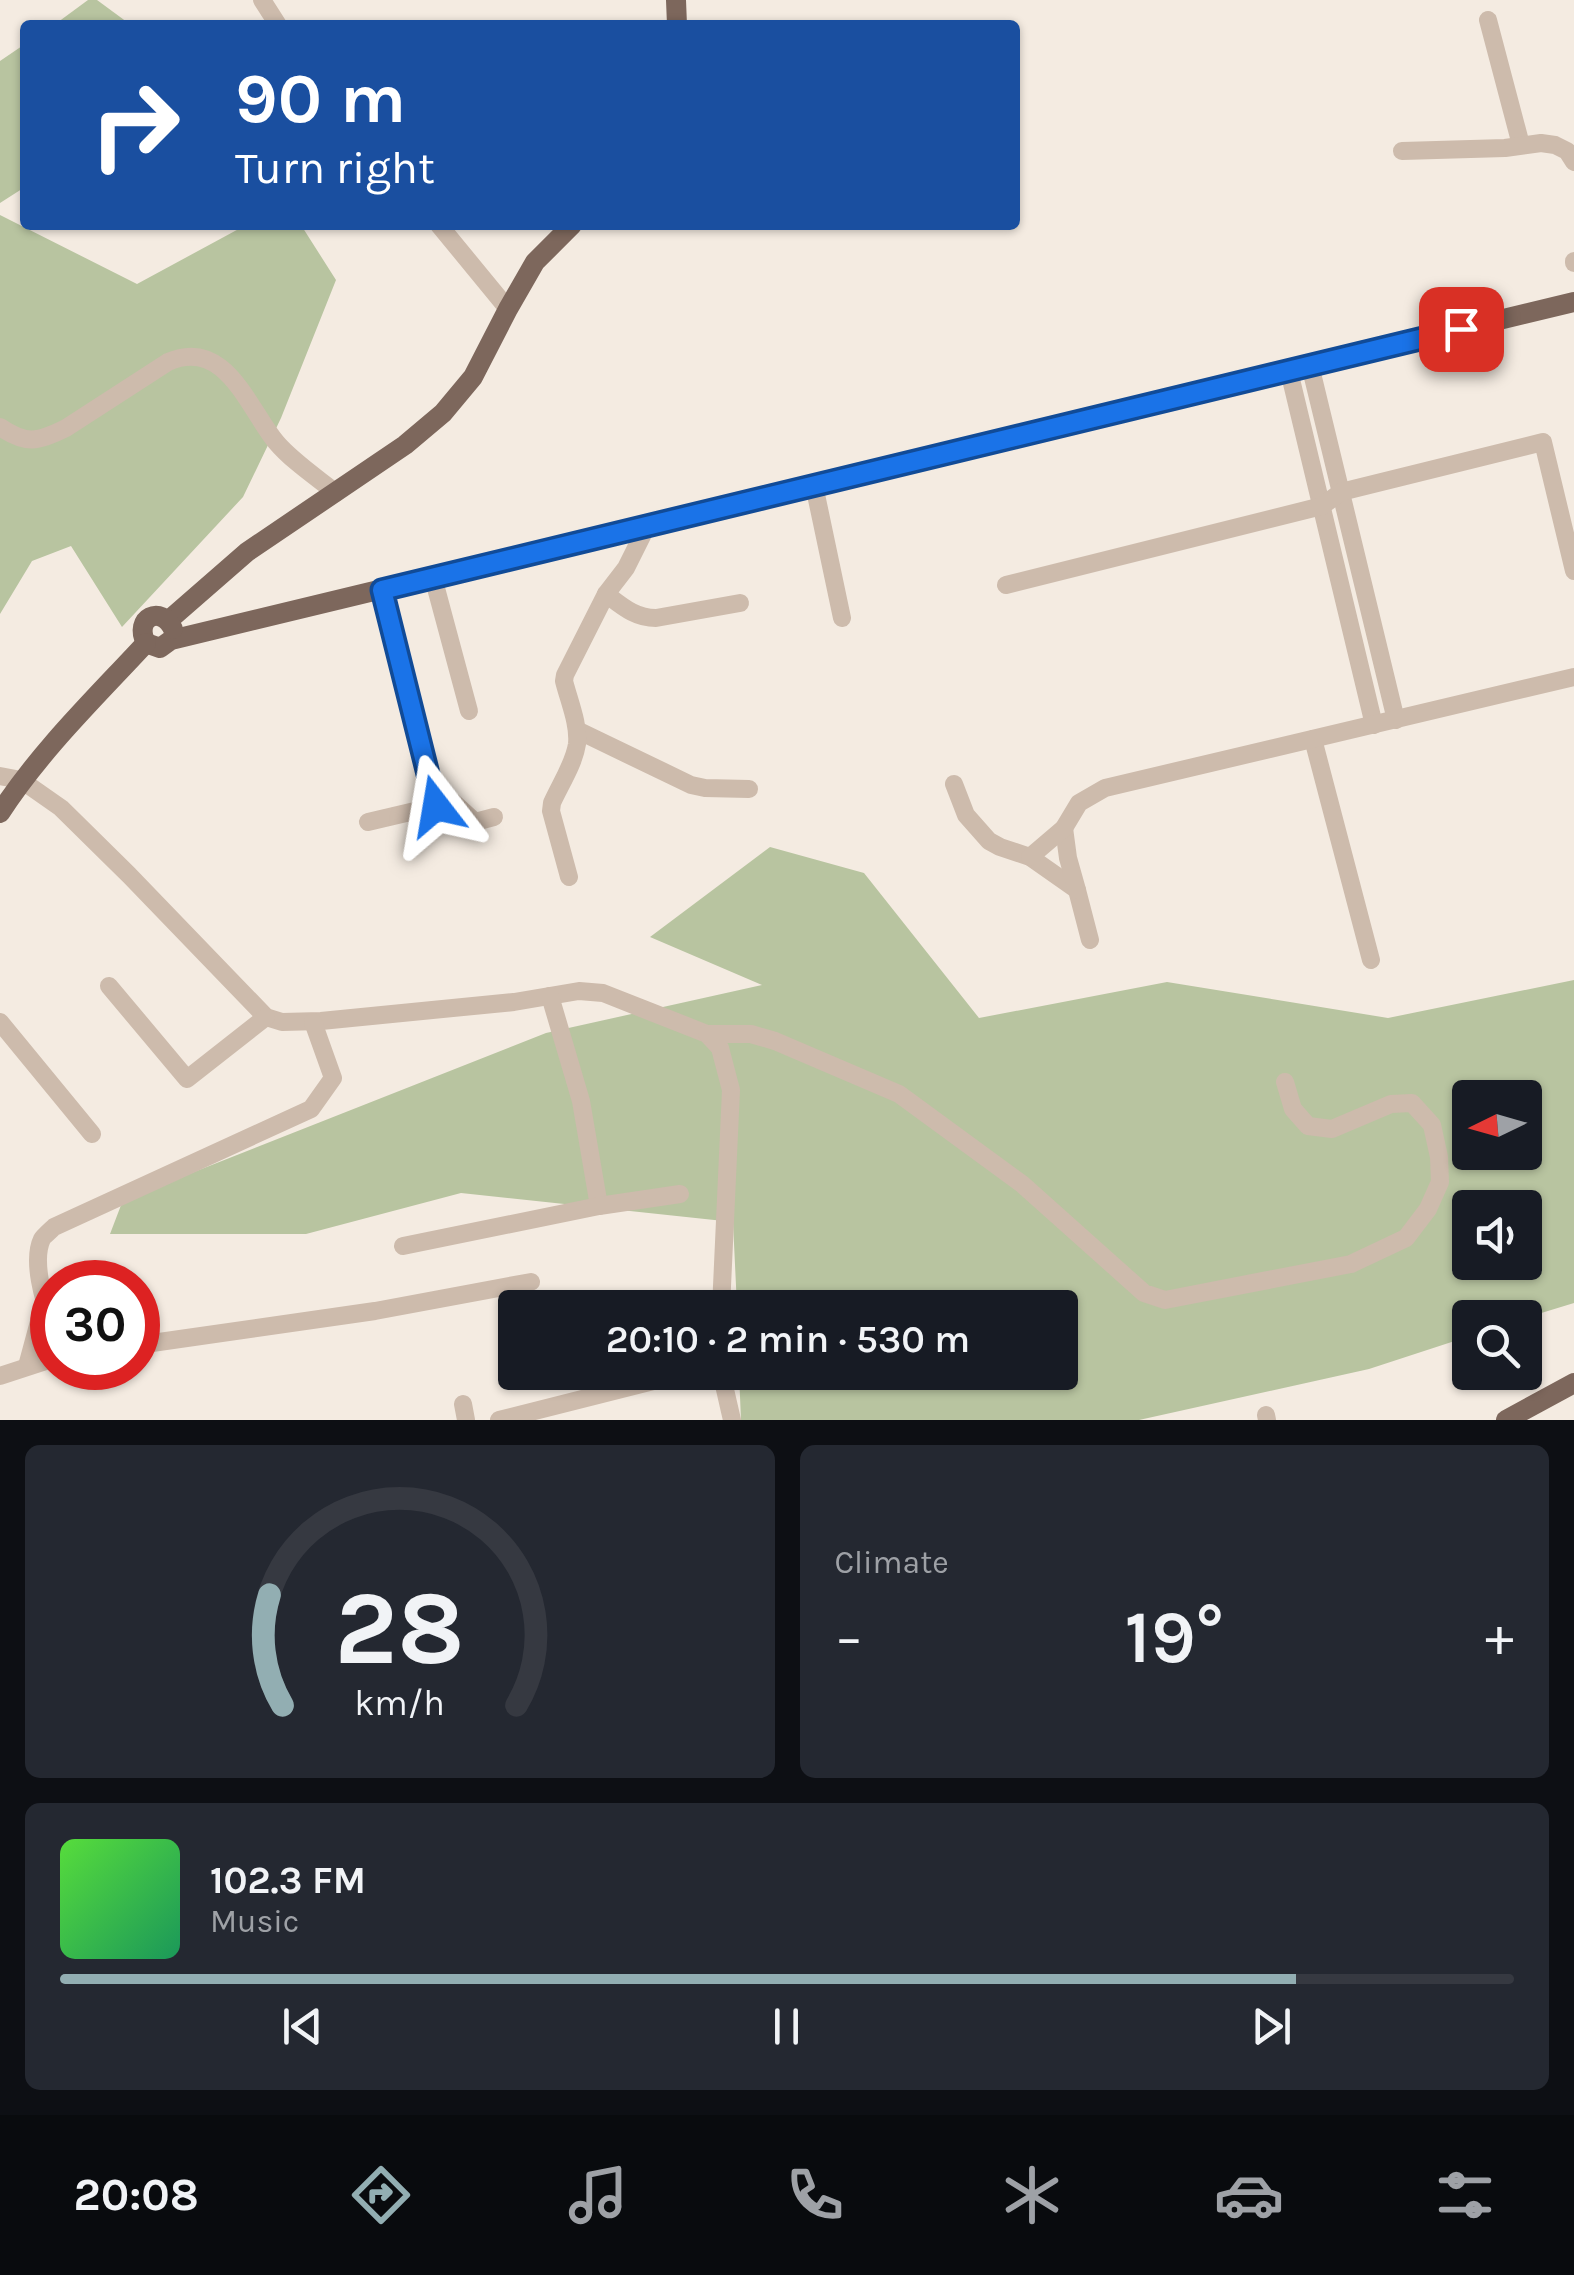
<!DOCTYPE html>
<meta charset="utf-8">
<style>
body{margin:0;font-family:Karla,sans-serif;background:#242831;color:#f1f3f6;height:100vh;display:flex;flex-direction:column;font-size:38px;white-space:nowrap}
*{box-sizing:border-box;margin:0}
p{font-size:32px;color:#9ea1a6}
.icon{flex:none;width:55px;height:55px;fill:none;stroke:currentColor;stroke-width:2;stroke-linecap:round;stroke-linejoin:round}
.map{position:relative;height:1420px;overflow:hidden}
.sheet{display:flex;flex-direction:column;gap:25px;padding:25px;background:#0d0f14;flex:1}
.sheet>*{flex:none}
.guide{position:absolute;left:20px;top:20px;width:1000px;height:210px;border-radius:10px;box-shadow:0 2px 8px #0004;background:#1a4fa0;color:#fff;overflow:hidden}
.needle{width:65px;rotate:265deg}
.controls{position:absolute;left:1452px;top:1080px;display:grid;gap:20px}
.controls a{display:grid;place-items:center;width:90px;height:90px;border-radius:10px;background:#171b24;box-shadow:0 2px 8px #0004;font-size:50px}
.speed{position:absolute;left:30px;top:1260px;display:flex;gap:20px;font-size:50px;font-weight:700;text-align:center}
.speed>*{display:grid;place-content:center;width:130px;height:130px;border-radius:50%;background:#171b24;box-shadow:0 2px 8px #0004;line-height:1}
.speed .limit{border:15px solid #d22;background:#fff;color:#111}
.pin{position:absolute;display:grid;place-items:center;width:85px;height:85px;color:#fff;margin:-42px;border-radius:20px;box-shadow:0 5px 15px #0006}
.me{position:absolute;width:110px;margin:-55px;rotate:346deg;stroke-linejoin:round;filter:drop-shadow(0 0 8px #0008)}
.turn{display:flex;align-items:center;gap:35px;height:210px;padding:0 50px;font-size:45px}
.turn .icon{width:130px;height:130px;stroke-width:2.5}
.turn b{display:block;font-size:70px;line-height:85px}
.big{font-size:75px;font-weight:600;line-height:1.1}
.sheet .widget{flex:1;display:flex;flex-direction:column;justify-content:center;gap:15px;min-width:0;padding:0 35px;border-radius:15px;background:#242831}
.sheet .dial{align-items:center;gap:0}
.dial svg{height:260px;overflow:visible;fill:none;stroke:#363941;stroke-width:7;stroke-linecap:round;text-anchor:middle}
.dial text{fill:#f1f3f6;stroke:none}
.song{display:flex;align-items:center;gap:30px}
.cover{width:120px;height:120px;border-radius:15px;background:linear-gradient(135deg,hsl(110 70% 55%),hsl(150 70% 35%))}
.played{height:10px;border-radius:5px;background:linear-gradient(90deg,#92aeb2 85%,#363941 85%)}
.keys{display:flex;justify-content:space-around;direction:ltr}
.heat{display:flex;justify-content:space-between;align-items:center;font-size:55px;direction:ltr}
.sheet .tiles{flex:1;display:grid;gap:25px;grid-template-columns:1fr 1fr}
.widget:last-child{grid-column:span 2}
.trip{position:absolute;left:498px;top:1290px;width:580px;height:100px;border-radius:10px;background:#171b24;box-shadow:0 2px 8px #0004;font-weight:600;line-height:100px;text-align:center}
.tab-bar{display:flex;height:160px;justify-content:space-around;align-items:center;background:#090b0e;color:#9ea1a6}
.tab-bar .icon{width:70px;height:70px}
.tab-bar .current{color:#92aeb2}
.tab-bar b{font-size:45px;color:#f1f3f6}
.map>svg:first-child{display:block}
.green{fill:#b8c4a0;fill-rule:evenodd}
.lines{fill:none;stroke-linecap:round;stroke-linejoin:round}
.minor{stroke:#cdbbac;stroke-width:18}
.major{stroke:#7d675c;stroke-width:20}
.route-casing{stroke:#114b97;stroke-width:25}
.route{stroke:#1a73e8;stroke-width:18}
</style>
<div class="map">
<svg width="1574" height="1420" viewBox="0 0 1574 1420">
<rect width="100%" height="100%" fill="#f4ebe1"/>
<!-- green -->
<g class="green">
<polygon points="88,0 97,0 131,25 54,25"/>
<polygon points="25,44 25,187 0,203 0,61"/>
<polygon points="0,215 137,284 246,225 301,225 336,280 281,418 243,497 122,627 71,546 32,561 0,614"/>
<path d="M770 847 864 873 979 1018 1167 982 1388 1018 1574 980V1303L1525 1318H1470V1336L1369 1369 1139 1420H741L739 1373 1060 1372V1308L737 1307 733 1222 461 1193 306 1234H110L123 1200 546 1033 762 985 650 937ZM1470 1098H1525V1152H1470ZM1470 1208H1525V1262H1470Z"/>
</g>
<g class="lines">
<!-- minor -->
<g class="minor">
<polyline points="262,0 278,25"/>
<polyline points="1488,20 1521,145"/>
<polyline points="1402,151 1505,148 1541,143 1555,145 1567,151 1574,162"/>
<polyline points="439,225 508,309"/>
<polyline points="1574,261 1574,263"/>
<polyline points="1310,365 1396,720"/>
<polyline points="1289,371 1374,725"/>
<path d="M0 427C26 445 38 442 66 428L168 362C225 337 247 406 276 442 292 461 316 477 336 493"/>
<polyline points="814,485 842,618"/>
<polyline points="433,577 469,711"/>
<polyline points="1006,585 1322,506 1341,492 1543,442 1574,571"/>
<polyline points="382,589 436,806"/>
<path d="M606 594C622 606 635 618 656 618L740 603"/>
<polyline points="577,730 691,785 705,788 749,789"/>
<polyline points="1313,739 1371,960"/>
<polyline points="0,776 21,780 61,808 129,875 266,1017 282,1022 321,1021 514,1002 579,991 603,993 707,1034 720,1048 731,1090 721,1308"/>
<polyline points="954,784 966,815 989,841 1000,847 1030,857 1077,890 1090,940"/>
<polyline points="368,822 453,802 475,822 494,817"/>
<polyline points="1064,828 1068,858 1077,890"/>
<polyline points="1030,857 1064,828 1079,803 1105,788 1574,677"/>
<path d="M569 877 551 811 552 803C560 785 574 764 577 744 579 724 569 701 564 681L565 675 606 594 626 568 647 526"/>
<polyline points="109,986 187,1079 266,1017"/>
<polyline points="550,996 581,1101 599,1206"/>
<polyline points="0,1022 92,1134"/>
<polyline points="707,1034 751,1034 775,1041 899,1094 1022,1184 1144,1293 1165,1300 1351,1264 1406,1238 1428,1209 1440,1182 1439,1157 1432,1125 1412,1103 1391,1104 1332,1129 1308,1126 1293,1109 1285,1082"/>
<polyline points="403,1246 599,1206 680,1194"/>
<path d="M52 1320C43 1301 32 1260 42 1239 43 1237 52 1229 54 1227L311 1109 333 1078 313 1022"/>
<polyline points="138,1345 375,1311 531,1282"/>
<polyline points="27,1366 44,1303"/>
<polyline points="721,1372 732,1420"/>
<polyline points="0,1376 52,1359"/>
<polyline points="463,1404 466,1420"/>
<polyline points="1266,1415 1267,1420"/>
<polyline points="499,1420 689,1372"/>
</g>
<!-- major -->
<g class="major">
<polyline points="676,0 677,25"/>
<polyline points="169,620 247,552 405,445 443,413 473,377 508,309 535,262 572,225"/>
<polyline points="146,643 160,648 171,640 1574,302"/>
<path d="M146 643C133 618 161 604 173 629"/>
<path d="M0 813C41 750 95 698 146 643"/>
<polyline points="1506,1420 1574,1383"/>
</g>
</g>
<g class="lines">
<defs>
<polyline id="route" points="436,806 382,590 1461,329"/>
</defs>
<!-- route casing -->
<use href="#route" class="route-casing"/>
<!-- route -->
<use href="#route" class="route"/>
</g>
</svg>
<div class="controls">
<a><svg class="needle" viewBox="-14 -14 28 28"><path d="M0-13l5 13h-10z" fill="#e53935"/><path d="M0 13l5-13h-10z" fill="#9ea1a6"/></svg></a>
<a><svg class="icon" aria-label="sound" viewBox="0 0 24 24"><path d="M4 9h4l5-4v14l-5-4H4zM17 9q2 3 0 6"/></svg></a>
<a><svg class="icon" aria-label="search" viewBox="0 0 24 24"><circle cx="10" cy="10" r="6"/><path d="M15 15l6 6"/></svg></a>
</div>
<div class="speed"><div class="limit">30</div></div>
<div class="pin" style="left:1461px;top:329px;background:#d93025"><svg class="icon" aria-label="arrive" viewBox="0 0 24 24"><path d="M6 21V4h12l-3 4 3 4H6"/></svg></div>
<svg class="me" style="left:436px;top:806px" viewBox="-20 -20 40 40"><path d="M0-17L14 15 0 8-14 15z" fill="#1a73e8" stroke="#fff" stroke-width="4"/></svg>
<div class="trip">20:10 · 2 min · 530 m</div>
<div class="guide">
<div class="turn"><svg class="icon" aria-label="right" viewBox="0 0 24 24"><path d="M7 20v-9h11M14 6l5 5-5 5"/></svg><div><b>90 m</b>Turn right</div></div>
</div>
</div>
<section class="sheet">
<div class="tiles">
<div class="widget dial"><svg viewBox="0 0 100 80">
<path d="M14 69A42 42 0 1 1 86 69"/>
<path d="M14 69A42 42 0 0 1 10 35" stroke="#92aeb2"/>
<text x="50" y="56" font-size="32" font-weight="700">28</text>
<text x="50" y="72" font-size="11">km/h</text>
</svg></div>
<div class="widget"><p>Climate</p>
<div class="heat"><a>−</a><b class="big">19°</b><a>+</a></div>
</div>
<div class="widget">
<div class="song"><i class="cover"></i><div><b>102.3 FM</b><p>Music</p></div></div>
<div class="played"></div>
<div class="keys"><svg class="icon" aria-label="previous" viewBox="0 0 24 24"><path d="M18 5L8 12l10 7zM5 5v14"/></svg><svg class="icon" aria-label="pause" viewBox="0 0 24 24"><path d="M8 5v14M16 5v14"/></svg><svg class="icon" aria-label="next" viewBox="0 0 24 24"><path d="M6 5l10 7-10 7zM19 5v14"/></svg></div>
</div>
</div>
</section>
<nav class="tab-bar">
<b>20:08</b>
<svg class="icon current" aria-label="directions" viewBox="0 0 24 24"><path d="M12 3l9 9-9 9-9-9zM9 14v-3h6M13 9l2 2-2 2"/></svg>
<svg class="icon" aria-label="music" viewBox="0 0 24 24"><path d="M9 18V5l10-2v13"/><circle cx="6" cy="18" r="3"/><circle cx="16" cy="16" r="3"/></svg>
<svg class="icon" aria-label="phone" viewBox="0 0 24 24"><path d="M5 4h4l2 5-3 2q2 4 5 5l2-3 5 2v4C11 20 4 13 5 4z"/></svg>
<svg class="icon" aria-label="climate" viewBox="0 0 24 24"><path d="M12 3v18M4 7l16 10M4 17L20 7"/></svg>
<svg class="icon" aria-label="car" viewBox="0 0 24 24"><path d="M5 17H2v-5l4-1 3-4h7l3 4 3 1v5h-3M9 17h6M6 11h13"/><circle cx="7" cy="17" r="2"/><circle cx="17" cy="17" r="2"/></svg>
<svg class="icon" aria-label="filters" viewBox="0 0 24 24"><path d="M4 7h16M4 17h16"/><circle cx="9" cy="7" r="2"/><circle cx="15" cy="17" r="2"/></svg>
</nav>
